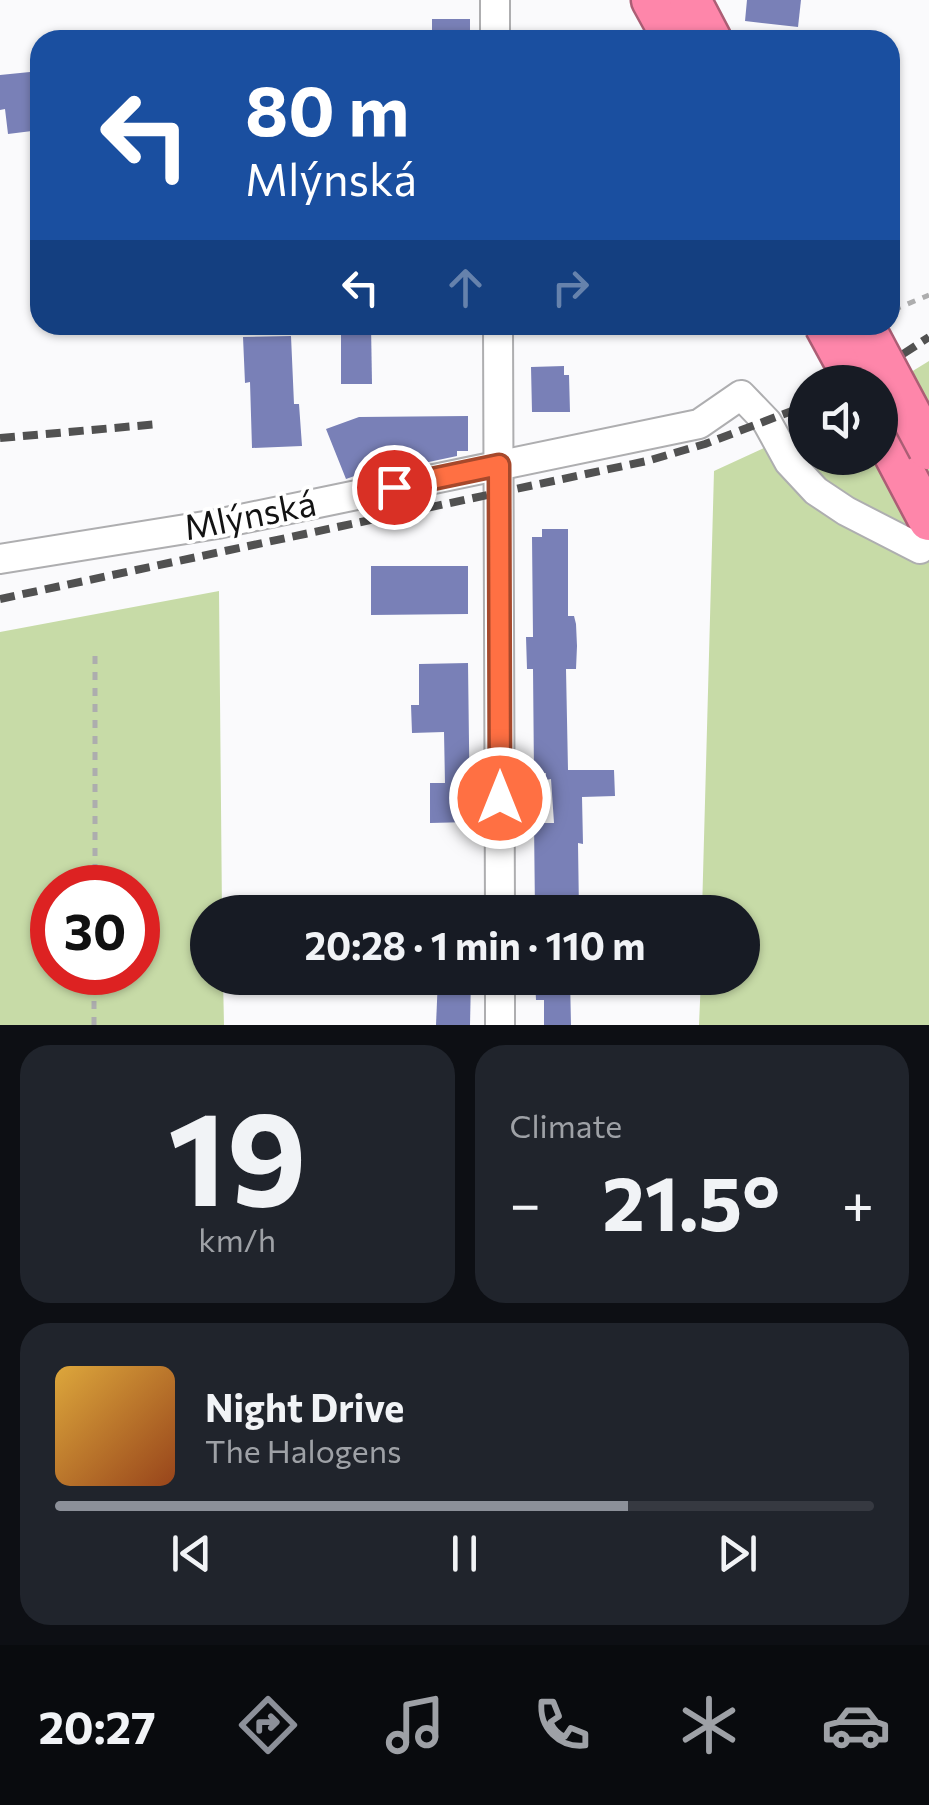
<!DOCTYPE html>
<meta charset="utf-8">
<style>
body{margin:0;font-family:Commissioner,sans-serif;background:#20242c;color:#f1f3f6;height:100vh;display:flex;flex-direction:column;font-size:38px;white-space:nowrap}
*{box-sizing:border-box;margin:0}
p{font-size:32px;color:#9ea1a6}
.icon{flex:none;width:55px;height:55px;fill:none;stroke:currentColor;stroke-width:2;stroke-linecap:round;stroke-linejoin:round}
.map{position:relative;height:1025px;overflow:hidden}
.sheet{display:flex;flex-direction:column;gap:20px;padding:20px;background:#0d0f14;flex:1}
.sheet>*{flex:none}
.guide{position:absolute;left:30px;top:30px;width:870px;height:305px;border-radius:30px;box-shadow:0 2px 8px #0004;background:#1a4fa0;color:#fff;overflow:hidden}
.fabs{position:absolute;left:788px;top:365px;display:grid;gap:20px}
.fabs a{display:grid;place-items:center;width:110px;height:110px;border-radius:50%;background:#171b24;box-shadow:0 2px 8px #0004;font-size:50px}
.speed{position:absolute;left:30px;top:865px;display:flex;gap:20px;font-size:50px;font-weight:700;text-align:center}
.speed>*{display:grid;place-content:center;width:130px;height:130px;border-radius:50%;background:#171b24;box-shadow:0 2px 8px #0004;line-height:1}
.speed .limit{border:15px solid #d22;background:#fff;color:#111}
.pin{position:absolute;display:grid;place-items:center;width:85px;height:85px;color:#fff;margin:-42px;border:5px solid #fff;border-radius:50%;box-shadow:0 2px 10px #0007}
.me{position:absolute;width:110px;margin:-55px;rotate:0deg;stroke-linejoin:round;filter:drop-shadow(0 0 8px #0008)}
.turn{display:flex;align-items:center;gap:35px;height:210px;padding:0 50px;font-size:45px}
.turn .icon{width:130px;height:130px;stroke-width:2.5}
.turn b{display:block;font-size:70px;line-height:85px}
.lanes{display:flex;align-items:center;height:95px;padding:0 50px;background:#0003;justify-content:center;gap:50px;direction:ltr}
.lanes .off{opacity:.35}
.big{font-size:75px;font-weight:700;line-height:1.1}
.sheet .card{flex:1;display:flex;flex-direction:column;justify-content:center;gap:15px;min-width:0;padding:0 35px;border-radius:30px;background:#20242c}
.sheet .dial{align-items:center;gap:0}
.dial b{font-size:130px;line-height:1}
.song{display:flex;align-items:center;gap:30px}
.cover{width:120px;height:120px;border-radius:15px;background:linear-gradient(135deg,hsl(40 70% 55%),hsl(20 70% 35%))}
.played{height:10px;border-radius:5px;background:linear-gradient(90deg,#8c9099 70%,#363941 70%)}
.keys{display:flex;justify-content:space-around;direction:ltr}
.heat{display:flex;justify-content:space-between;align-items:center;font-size:55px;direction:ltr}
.sheet .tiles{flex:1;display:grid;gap:20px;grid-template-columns:1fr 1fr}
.card:last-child{grid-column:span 2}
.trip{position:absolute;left:190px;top:895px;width:570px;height:100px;border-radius:50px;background:#171b24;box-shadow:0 2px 8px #0004;font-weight:700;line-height:100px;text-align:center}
.dock{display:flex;height:160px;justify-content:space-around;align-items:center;background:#090b0e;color:#9ea1a6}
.dock .icon{width:70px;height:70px}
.dock .selected{color:#8c9099}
.dock b{font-size:45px;color:#f1f3f6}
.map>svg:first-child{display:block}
.green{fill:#c7dba7;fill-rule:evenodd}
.building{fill:#7980b7}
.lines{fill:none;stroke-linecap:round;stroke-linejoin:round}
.minor-casing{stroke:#aeaeb0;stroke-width:32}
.highway-casing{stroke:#ac5e75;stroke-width:45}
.path{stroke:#adadae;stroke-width:5;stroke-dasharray:8 8;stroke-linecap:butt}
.minor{stroke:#fff;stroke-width:28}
.highway{stroke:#fe86aa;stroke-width:40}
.rail{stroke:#515151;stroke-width:8;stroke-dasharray:15 8;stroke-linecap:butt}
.highway-bridge-casing{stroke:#ac5e75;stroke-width:45;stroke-linecap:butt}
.highway-bridge{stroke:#fe86aa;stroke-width:40}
.route-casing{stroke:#a6492c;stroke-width:25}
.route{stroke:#ff7043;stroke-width:18}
.labels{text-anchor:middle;stroke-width:8;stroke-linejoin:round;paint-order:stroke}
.street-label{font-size:35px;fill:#131313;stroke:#fff}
</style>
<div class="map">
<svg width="929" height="1025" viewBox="0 0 929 1025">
<rect width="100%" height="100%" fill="#fafafc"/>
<!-- green -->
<g class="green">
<polygon points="929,361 929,1025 699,1025 701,978 742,978 742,912 702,912 714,471 805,429 805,458 880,458 880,391"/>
<path d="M219 591 222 912H208V978H223L224 1025H0V632ZM52 888H138V972H52Z"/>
</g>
<!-- building -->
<g class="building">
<polygon points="747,0 801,0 798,27 745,21"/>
<rect x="432" y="19" width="38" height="21"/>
<polygon points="30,72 31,77 40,75 40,130 8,134 5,109 0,110 0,75"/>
<polygon points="341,325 371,325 372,384 341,384"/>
<polygon points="291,336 294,404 299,404 302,446 252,448 250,382 245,383 243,337"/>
<polygon points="564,366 564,375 569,375 570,412 532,412 531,367"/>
<polygon points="468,416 468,451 457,451 457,456 391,470 389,464 346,479 326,429 359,417"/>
<polygon points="542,529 568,529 568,616 574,616 576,624 577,646 576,669 566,669 568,770 614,770 615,796 582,797 583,844 578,843 579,912 535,912 534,823 554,823 551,779 546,780 546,773 534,773 533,669 527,669 526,637 533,637 532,537 542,537"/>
<polygon points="371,566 468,566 468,614 371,615"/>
<polygon points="468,663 470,822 430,823 430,783 445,783 444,732 412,733 411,705 419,705 419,664"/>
<polygon points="438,978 471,978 470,1025 436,1025"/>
<polygon points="535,978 570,978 571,1025 544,1025 544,1000 536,1000"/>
</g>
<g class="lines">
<defs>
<g id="minor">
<polyline points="495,0 495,40"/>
<polyline points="498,325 500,912"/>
<polyline points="0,559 217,524 699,424 741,395 767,422 789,462 816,491 846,511 920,549"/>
<polyline points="500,978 500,1025"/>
</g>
<g id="highway">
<polyline points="652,0 674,40"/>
<polyline points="690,0 711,40"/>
<polyline points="880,427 929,520"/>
</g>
</defs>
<!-- minor casing -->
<use href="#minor" class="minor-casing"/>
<!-- highway casing -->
<use href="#highway" class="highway-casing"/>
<!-- path -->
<g class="path">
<polyline points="893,310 929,295"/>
<polyline points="95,888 95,650"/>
<polyline points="94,1025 94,972"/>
</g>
<!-- minor -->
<use href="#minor" class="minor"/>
<!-- highway -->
<use href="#highway" class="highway"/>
<!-- rail -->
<g class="rail">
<polyline points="903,354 929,337"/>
<polyline points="0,438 159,424"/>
<polyline points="0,599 647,461 705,444 805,406"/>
</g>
<defs>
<g id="highway-bridge">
<polyline points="825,325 856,382"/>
<polyline points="863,325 929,449"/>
</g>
</defs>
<!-- highway-bridge casing -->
<use href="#highway-bridge" class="highway-bridge-casing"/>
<!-- highway-bridge -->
<use href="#highway-bridge" class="highway-bridge"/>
</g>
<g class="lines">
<defs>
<polyline id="route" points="394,487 499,465 500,798"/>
</defs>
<!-- route casing -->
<use href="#route" class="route-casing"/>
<!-- route -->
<use href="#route" class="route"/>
</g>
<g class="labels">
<!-- street labels -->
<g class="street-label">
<text transform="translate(250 516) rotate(-11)" y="12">Mlýnská</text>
</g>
</g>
</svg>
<div class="fabs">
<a><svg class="icon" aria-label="sound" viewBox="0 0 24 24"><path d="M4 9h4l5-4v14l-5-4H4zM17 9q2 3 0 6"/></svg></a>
</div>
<div class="speed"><div class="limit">30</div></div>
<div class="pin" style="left:394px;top:487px;background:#d93025"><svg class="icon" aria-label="arrive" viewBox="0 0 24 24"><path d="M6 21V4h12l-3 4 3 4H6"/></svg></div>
<svg class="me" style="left:500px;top:798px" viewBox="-20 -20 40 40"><circle r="17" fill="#ff7043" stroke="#fff" stroke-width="3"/><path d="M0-11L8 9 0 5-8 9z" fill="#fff"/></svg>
<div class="trip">20:28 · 1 min · 110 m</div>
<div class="guide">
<div class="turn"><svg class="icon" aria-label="left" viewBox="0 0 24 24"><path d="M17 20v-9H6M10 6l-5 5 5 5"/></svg><div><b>80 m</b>Mlýnská</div></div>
<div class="lanes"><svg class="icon" aria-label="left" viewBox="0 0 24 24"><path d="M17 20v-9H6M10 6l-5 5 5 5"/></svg><svg class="icon off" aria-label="ahead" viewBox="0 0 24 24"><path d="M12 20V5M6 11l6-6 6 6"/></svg><svg class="icon off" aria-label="right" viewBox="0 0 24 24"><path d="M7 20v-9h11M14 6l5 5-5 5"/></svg></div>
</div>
</div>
<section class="sheet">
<div class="tiles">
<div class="card dial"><b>19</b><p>km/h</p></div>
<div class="card"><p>Climate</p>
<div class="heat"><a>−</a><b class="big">21.5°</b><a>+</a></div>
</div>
<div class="card">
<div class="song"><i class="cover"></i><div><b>Night Drive</b><p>The Halogens</p></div></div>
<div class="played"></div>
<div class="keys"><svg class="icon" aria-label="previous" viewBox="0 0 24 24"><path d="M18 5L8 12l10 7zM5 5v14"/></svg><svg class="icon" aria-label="pause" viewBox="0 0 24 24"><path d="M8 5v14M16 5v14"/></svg><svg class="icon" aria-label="next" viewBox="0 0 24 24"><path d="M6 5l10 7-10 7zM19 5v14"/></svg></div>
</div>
</div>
</section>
<nav class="dock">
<b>20:27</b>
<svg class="icon selected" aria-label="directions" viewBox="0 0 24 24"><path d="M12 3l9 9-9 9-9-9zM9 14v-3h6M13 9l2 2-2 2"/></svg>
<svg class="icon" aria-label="music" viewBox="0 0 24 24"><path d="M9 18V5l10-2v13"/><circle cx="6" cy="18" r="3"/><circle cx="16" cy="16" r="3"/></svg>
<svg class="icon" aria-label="phone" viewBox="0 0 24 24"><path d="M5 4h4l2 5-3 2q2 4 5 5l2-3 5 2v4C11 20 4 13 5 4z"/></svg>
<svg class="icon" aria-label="climate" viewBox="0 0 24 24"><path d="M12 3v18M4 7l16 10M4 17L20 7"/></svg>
<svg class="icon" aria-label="car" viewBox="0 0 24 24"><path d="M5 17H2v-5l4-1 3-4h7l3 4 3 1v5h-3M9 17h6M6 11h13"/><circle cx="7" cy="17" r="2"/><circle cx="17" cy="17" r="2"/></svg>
</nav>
